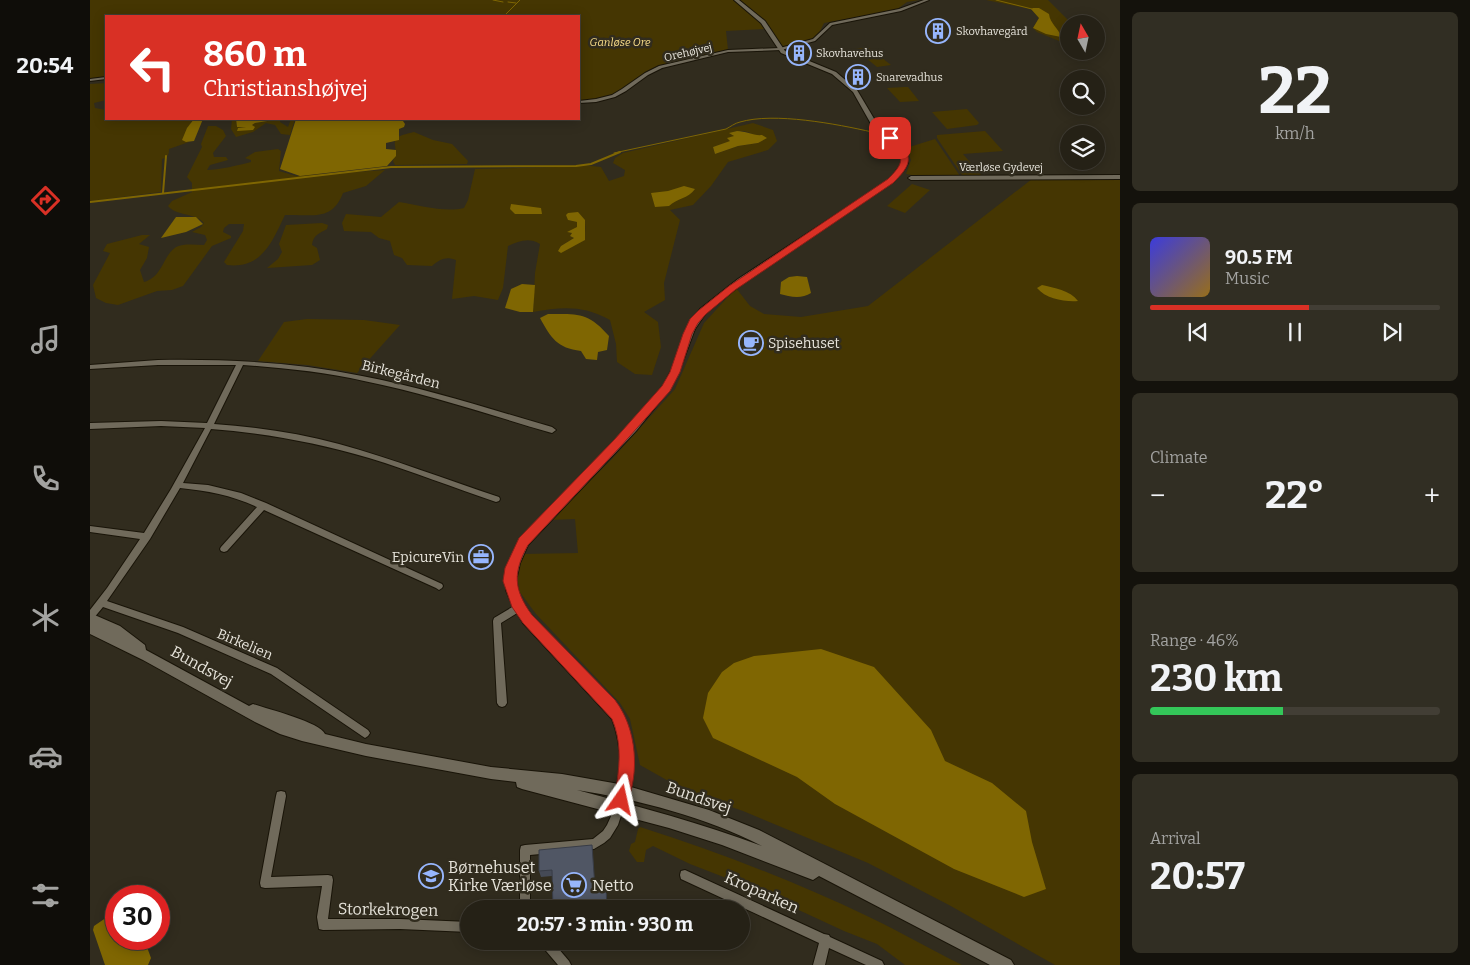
<!DOCTYPE html>
<meta charset="utf-8">
<style>
body{margin:0;font-family:Bitter,serif;background:#312e23;color:#f1f3f6;height:100vh;display:flex;flex-direction:column;font-size:19px;white-space:nowrap}
*{box-sizing:border-box;margin:0}
p{font-size:16px;color:#a3a3a1}
.icon{flex:none;width:28px;height:28px;fill:none;stroke:currentColor;stroke-width:2;stroke-linecap:round;stroke-linejoin:round}
.map{position:relative;flex:1;overflow:hidden}
.details{display:flex;flex-direction:column;gap:12px;padding:12px;background:#14120c;width:350px}
.details>*{flex:none}
.guide{position:absolute;left:15px;top:15px;width:475px;height:105px;border-radius:0px;box-shadow:0 2px 12px #0003,0 0 0 1px #423e35;background:#d93025;color:#fff;overflow:hidden}
.needle{width:32px;rotate:351deg}
.fabs{position:absolute;left:970px;top:15px;display:grid;gap:10px}
.fabs a{display:grid;place-items:center;width:45px;height:45px;border-radius:50%;background:#252116;box-shadow:0 2px 12px #0003,0 0 0 1px #423e35;font-size:25px}
.speed{position:absolute;left:15px;top:885px;display:flex;gap:10px;font-size:25px;font-weight:700;text-align:center}
.speed>*{display:grid;place-content:center;width:65px;height:65px;border-radius:50%;background:#252116;box-shadow:0 2px 12px #0003,0 0 0 1px #423e35;line-height:1}
.speed .limit{border:8px solid #d22;background:#fff;color:#111}
.pin{position:absolute;display:grid;place-items:center;width:42px;height:42px;color:#fff;margin:-21px;border-radius:10px;box-shadow:0 2px 8px #0006}
.me{position:absolute;width:55px;margin:-28px;rotate:11deg;stroke-linejoin:round;filter:drop-shadow(0 0 4px #0008)}
.turn{display:flex;align-items:center;gap:18px;height:105px;padding:0 15px;font-size:22px}
.turn .icon{width:65px;height:65px;stroke-width:2.5}
.turn b{display:block;font-size:35px;line-height:42px}
.big{font-size:38px;font-weight:700;line-height:1.1}
.details .card{flex:1;display:flex;flex-direction:column;justify-content:center;gap:8px;min-width:0;padding:0 18px;border-radius:8px;background:#312e23}
.details .dial{align-items:center;gap:0}
.dial b{font-size:65px;line-height:1}
.song{display:flex;align-items:center;gap:15px}
.cover{width:60px;height:60px;border-radius:8px;background:linear-gradient(135deg,hsl(240 70% 55%),hsl(40 70% 35%))}
.played{height:5px;border-radius:2px;background:linear-gradient(90deg,#d93025 55%,#423e35 55%)}
.keys{display:flex;justify-content:space-around;direction:ltr}
.heat{display:flex;justify-content:space-between;align-items:center;font-size:28px;direction:ltr}
.charge{height:8px;border-radius:4px;background:linear-gradient(90deg,#34c759 46%,#423e35 0)}
.trip{position:absolute;left:370px;top:900px;width:290px;height:50px;border-radius:25px;background:#252116;box-shadow:0 2px 12px #0003,0 0 0 1px #423e35;font-weight:700;line-height:50px;text-align:center}
main{display:flex;flex:1;min-height:0}
.tab-bar{display:flex;flex-direction:column;width:90px;justify-content:space-around;align-items:center;background:#0f0d09;color:#a3a3a1}
.tab-bar .icon{width:35px;height:35px}
.tab-bar .active{color:#d93025}
.tab-bar b{font-size:22px;color:#f1f3f6}
.map>svg:first-child{display:block}
.green{fill:#453602;fill-rule:evenodd}
.water{fill:#7f6602}
.lines{fill:none;stroke-linecap:round;stroke-linejoin:round}
.stream-far1{stroke:#7f6602;stroke-width:1}
.stream{stroke:#7f6602;stroke-width:2}
.minor-casing{stroke:#191408;stroke-width:2}
.tertiary-casing{stroke:#191408;stroke-width:2}
.minor{fill:#706a5b;fill-rule:evenodd}
.tertiary{fill:#706a5b;fill-rule:evenodd}
.wall{fill:#454a56}
.building{fill:#505664;stroke:#383c46}
.route{fill:#d93025;stroke:#8d1f18}
.labels{text-anchor:middle;stroke-width:5;stroke-linejoin:round;paint-order:stroke}
.far-poi-label{font-size:11px;fill:#e6e3da;stroke:#312c1e;text-anchor:start}
.far-park-label{font-size:11px;font-style:italic;fill:#fade89;stroke:#312c1e}
.far-street-label{font-size:11px;fill:#e6e3da;stroke:#312c1e}
.poi-label{font-size:14px;fill:#e6e3da;stroke:#312c1e;text-anchor:start}
.street-label{font-size:14px;fill:#e6e3da;stroke:#312c1e}
.near-street-label{font-size:16px;fill:#e6e3da;stroke:#312c1e}
.near-poi-label{font-size:16px;fill:#e6e3da;stroke:#312c1e;text-anchor:start}
</style>
<main>
<nav class="tab-bar">
<b>20:54</b>
<svg class="icon active" aria-label="directions" viewBox="0 0 24 24"><path d="M12 3l9 9-9 9-9-9zM9 14v-3h6M13 9l2 2-2 2"/></svg>
<svg class="icon" aria-label="music" viewBox="0 0 24 24"><path d="M9 18V5l10-2v13"/><circle cx="6" cy="18" r="3"/><circle cx="16" cy="16" r="3"/></svg>
<svg class="icon" aria-label="phone" viewBox="0 0 24 24"><path d="M5 4h4l2 5-3 2q2 4 5 5l2-3 5 2v4C11 20 4 13 5 4z"/></svg>
<svg class="icon" aria-label="climate" viewBox="0 0 24 24"><path d="M12 3v18M4 7l16 10M4 17L20 7"/></svg>
<svg class="icon" aria-label="car" viewBox="0 0 24 24"><path d="M5 17H2v-5l4-1 3-4h7l3 4 3 1v5h-3M9 17h6M6 11h13"/><circle cx="7" cy="17" r="2"/><circle cx="17" cy="17" r="2"/></svg>
<svg class="icon" aria-label="filters" viewBox="0 0 24 24"><path d="M4 7h16M4 17h16"/><circle cx="9" cy="7" r="2"/><circle cx="15" cy="17" r="2"/></svg>
</nav>
<div class="map">
<svg width="1030" height="965" viewBox="0 0 1030 965">
<rect width="100%" height="100%" fill="#312c1e"/>
<!-- green -->
<g class="green">
<polygon points="0,0 829,0 817,2 806,10 734,23 726,39 694,47 674,29 636,31 638,50 562,70 530,91 510,100 489,101 489,16 16,16 16,77 0,79"/>
<polygon points="896,0 958,0 982,24 979,24 979,45 947,32 943,28 949,18 941,9"/>
<polygon points="778,47 801,65 787,67 765,49"/>
<path d="M16 83V100L4 103 5 108 16 110V119H104L102 121 96 142H99L79 149C79 155 78 157 72 159L71 192 0 201V84Z"/>
<polygon points="814,87 818,87 829,101 810,102 797,88"/>
<polygon points="877,109 889,123 887,125 857,129 842,112"/>
<polygon points="142,119 146,119 147,127 158,127 147,130 163,130 162,125 165,123 190,119 190,122 198,127 201,119 205,119 200,135 191,134 185,125 176,123 163,132 146,137 141,129"/>
<path d="M663 123 683 130 687 141 678 150 638 162 621 186 603 205 580 210 590 220 574 283 575 300 554 312 568 322 571 347 562 375 545 374 527 362 526 344 520 320C493 305 472 307 443 312L445 273 450 244C439 237 429 241 418 246L413 288 408 300 384 296 362 299 366 260C356 256 350 259 342 266L317 265 312 258 304 255 300 241 289 238 281 232 254 231 252 223 256 214 291 217 309 202C330 205 354 213 374 208L378 200 385 169 468 167 492 165 511 167 519 181 534 176 535 170 523 163 525 158 533 153ZM647 131C658 131 664 132 668 143L648 146 625 154 623 147 641 141 644 136 640 133ZM489 215C498 222 495 229 494 240L471 252V246L484 238 480 236 482 233 478 232 487 228V222L478 220Z"/>
<path d="M118 126H126L133 130 136 136 123 153 124 157H136L138 160 120 165 117 170C128 170 150 165 161 162V160L155 158 165 152 188 149 191 151 189 171 206 176 295 170 276 186 253 193C242 222 222 214 195 215 182 242 172 269 137 265L134 262 153 231 154 224H139L134 228 133 232 141 236V238L122 246 93 286 82 290 67 291 28 305 16 303 6 298 3 285 20 253 13 251 17 244 52 235H60L49 244 59 247 57 258 50 270 54 282C76 276 73 247 93 245 100 244 107 245 114 245L117 240 115 235 102 232 111 227 114 223C104 212 88 217 78 206L82 201 102 192V183L97 177 112 147 111 144Z"/>
<polygon points="895,131 913,151 873,154 891,175 872,175 847,138 847,135"/>
<path d="M324 132 343 140 362 144 378 161 377 164 305 165 303 161C312 142 292 139 324 132Z"/>
<polygon points="845,139 870,176 827,176 816,174 821,160 816,148"/>
<polygon points="942,179 1030,179 1030,965 965,965 859,905 778,863 653,811 598,792 550,765 540,719 530,703 446,614 429,591 427,572 433,554 488,553 485,519 460,520 522,459 585,389 614,323 646,288 660,306 674,314 711,317 778,306"/>
<polygon points="822,184 840,190 815,213 797,206"/>
<path d="M232 223 238 225 237 229C230 233 223 235 222 245L227 248 230 260 222 265 177 268 188 259 192 252 189 244 196 225Z"/>
<polygon points="217,319 274,320 310,325 267,373 217,365 168,361 194,322"/>
<path d="M550 827C628 852 704 881 777 916 809 931 840 949 872 965H815L787 944 754 931 657 886 600 864 563 846 556 850 554 862H547L539 851 541 844 545 842 548 829Z"/>
</g>
<!-- water -->
<g class="water">
<path d="M943 8H949L959 14C960 24 969 28 971 37L956 34 943 28 949 18 941 9Z"/>
<polygon points="104,119 113,119 104,141 96,142 92,140 97,128"/>
<polygon points="146,119 190,119 165,123 162,125 165,127 163,130 147,131 148,128 156,127 147,127"/>
<polygon points="206,119 300,119 313,121 315,124 314,127 309,129 309,140 296,143 296,149 306,150 306,156 297,166 210,176 190,169"/>
<path d="M647 131C656 131 664 136 672 135L677 138 668 143 648 146 625 154 623 147 640 141 637 138 644 136 639 133Z"/>
<path d="M594 186 605 189C598 199 587 198 579 206L565 207 561 193 578 191Z"/>
<polygon points="421,204 451,208 452,214 425,214 420,209"/>
<polygon points="488,212 495,220 495,240 471,253 468,251 471,246 484,238 480,236 482,233 477,232 487,227 487,222 478,220 476,215 478,213"/>
<polygon points="86,217 106,217 113,224 96,232 71,238"/>
<path d="M707 276 717 277 721 293C712 299 700 297 690 294L691 282 699 277Z"/>
<polygon points="432,284 445,285 443,312 430,312 415,308 421,289"/>
<path d="M952 285C964 288 980 290 988 301 975 302 956 299 947 288Z"/>
<path d="M458 314C488 314 498 312 519 336L517 350 508 352 507 360 496 359 491 351C467 348 461 338 450 318Z"/>
<polygon points="731,649 784,667 841,730 855,761 902,783 936,811 942,842 956,889 934,897 864,869 745,804 707,777 623,738 613,718 618,693 632,672 644,663 664,656"/>
<polygon points="26,911 26,939 54,939 61,958 58,965 15,965 3,930 4,926"/>
</g>
<g class="lines">
<!-- stream-far1 -->
<g class="stream-far1">
<polyline points="403,0 413,2"/>
<polyline points="906,0 942,9"/>
<polyline points="418,2 426,3"/>
<polyline points="414,16 430,0"/>
<path d="M524 153 636 129C640 127 645 123 650 122 684 112 747 124 782 132"/>
</g>
<!-- stream -->
<g class="stream">
<polyline points="73,193 76,156"/>
<polyline points="0,202 301,167 486,166 501,164 530,152"/>
</g>
<defs>
<g id="minor">
<polygon points="834,0 839,0 811,11 742,25 725,41 691,50 638,52 572,68 558,75 536,91 525,97 506,102 489,103 489,101 506,99 522,95 532,89 555,73 569,66 638,50 690,48 723,39 740,23 809,9"/>
<polygon points="16,77 16,79 0,81 0,79"/>
<polygon points="1030,175 1030,179 821,180 818,178 821,176"/>
<path d="M68 360C136 359 204 362 272 376 336 388 399 409 462 427L466 430 462 433C400 415 338 394 274 381 234 372 193 368 153 365L124 424C166 427 208 433 249 444 303 459 355 479 409 497L410 499 409 501 406 502C364 488 322 471 279 458 228 443 175 433 121 429L93 483 118 485 151 493 176 503 352 584 353 586 352 588 349 590 346 588 174 510 137 551 134 552 131 551 130 549 131 547 167 507C141 495 118 491 90 488L60 539 17 601 93 627 187 668 278 730 280 733 278 736 275 738 272 736 181 674 88 633 13 607 3 619 0 620V610L17 588 50 539 0 532V526L54 533 81 489 115 428 71 426 0 429V423L71 421 117 423 146 365H68L0 369V365Z"/>
<polygon points="429,603 432,604 433,607 432,610 411,623 417,703 415,706 412,707 409,706 407,703 403,621 404,618"/>
<polygon points="534,786 538,787 539,791 528,825 520,838 514,843 504,849 440,855 440,909 430,909 430,850 431,846 435,845 503,839 513,831 517,825 522,814 530,787"/>
<polygon points="191,791 195,792 196,796 181,877 238,875 242,876 243,880 238,919 310,919 379,922 379,932 310,929 233,930 229,929 227,917 232,886 175,888 171,887 170,883 186,796 187,792"/>
<polygon points="595,870 734,934 739,935 740,937 792,961 794,965 776,965 739,948 735,965 723,965 729,943 591,879 590,875 591,871"/>
<polygon points="450,941 462,941 479,961 481,965 468,965 451,945"/>
</g>
<path id="tertiary" d="M644 0H649L675 21 695 51 746 72 767 90 786 122 815 151 818 163 814 170 803 182 653 283 616 313 605 329 590 369 579 390 546 431 438 545 430 563 426 581 430 598 441 615 531 711 542 743 543 762 541 787 619 810 669 830 921 960 924 965H900L729 876 723 880 632 845 579 828 432 789 427 787 426 782 401 779 276 756 212 741 190 734 165 722 53 660 0 634V613L30 626 55 645 56 650 159 706 163 704C177 709 230 722 235 734L276 744 401 767 472 774 529 784C532 761 530 740 522 719L433 623 421 602 416 590V572L430 539 539 426 573 386 582 369 597 329 610 309 648 279 799 180 812 163 810 153 781 124 763 92 742 74 691 53 671 23ZM487 790C549 800 616 817 672 846 611 823 550 807 487 790Z"/>
</defs>
<!-- minor casing -->
<use href="#minor" class="minor-casing"/>
<!-- tertiary casing -->
<use href="#tertiary" class="tertiary-casing"/>
<!-- minor -->
<use href="#minor" class="minor"/>
<!-- tertiary -->
<use href="#tertiary" class="tertiary"/>
</g>
<!-- wall -->
<polygon class="wall" points="449,850 505,888 517,909 462,876 451,877 449,871"/>
<!-- building -->
<polygon class="building" points="502,845 505,888 516,887 517,909 463,909 462,870 449,871 449,850"/>
<!-- route -->
<path class="route" d="M800 136C804 138 808 143 812 146 826 160 814 172 803 183L645 290 616 314 608 323 602 334 590 372 580 391 531 446 438 545C423 572 423 589 442 615L525 700C547 729 550 772 536 806L531 808 526 806C522 798 526 791 527 782 530 761 531 740 522 719L433 623 422 607 413 581 415 568 429 538 524 440 572 386 580 372 593 334 600 319 609 310 639 286 798 179C818 159 812 157 796 138Z"/>
<!-- icons -->
<defs>
<symbol id="building-ring" viewBox="-11 -11 22 22"><circle r="9.5" fill="#312c1e" stroke="#97b6fd" stroke-width="1.5"/><path d="M-4-6H4V6H1V3H-1V6H-4ZM-2.5-4.3h1.7v1.8h-1.7ZM.8-4.3h1.7v1.8H.8ZM-2.5-1h1.7V.8h-1.7ZM.8-1h1.7V.8H.8Z" fill="#97b6fd"/></symbol>
<symbol id="cafe-ring" viewBox="-11 -11 22 22"><circle r="9.5" fill="#312c1e" stroke="#97b6fd" stroke-width="1.5"/><path d="M-5.5-4.5H6V0H3Q3 3.5 0 3.5H-2.5Q-5.5 3.5-5.5 0ZM3-3.2v2h1.7v-2ZM-6 4.5H4V6H-6Z" fill="#97b6fd"/></symbol>
<symbol id="office-ring" viewBox="-11 -11 22 22"><circle r="9.5" fill="#312c1e" stroke="#97b6fd" stroke-width="1.5"/><path d="M-6-3h4V-5.5h4V-3h4V5H-6ZM-1-4.5V-3h2v-1.5ZM-6 0V1H6V0Z" fill="#97b6fd"/></symbol>
<symbol id="school-ring" viewBox="-11 -11 22 22"><circle r="9.5" fill="#312c1e" stroke="#97b6fd" stroke-width="1.5"/><path d="M0-5L7-2L0 1L-7-2ZM-4 1L0 2.5L4 1V4Q0 6-4 4Z" fill="#97b6fd"/></symbol>
<symbol id="supermarket-ring" viewBox="-11 -11 22 22"><circle r="9.5" fill="#312c1e" stroke="#97b6fd" stroke-width="1.5"/><path d="M-6-5.5h2.5l.6 2H6L4.5 2H-2.5L-4.4-4H-6ZM-1.5 3.2a1.3 1.3 0 1 0 .1 0ZM3 3.2a1.3 1.3 0 1 0 .1 0Z" fill="#97b6fd"/></symbol>
</defs>
<g fill-rule="evenodd">
<use href="#building-ring" x="834" y="17" width="28" height="28"/>
<use href="#building-ring" x="695" y="39" width="28" height="28"/>
<use href="#building-ring" x="754" y="63" width="28" height="28"/>
<use href="#cafe-ring" x="647" y="329" width="28" height="28"/>
<use href="#office-ring" x="377" y="543" width="28" height="28"/>
<use href="#school-ring" x="327" y="862" width="28" height="28"/>
<use href="#supermarket-ring" x="470" y="871" width="28" height="28"/>
</g>
<g class="labels">
<!-- far-poi labels -->
<g class="far-poi-label">
<text x="866" y="35">Skovhavegård</text>
<text x="726" y="57">Skovhavehus</text>
<text x="786" y="81">Snarevadhus</text>
</g>
<!-- far-park labels -->
<g class="far-park-label">
<text x="530" y="46">Ganløse Ore</text>
</g>
<!-- far-street labels -->
<g class="far-street-label">
<text transform="translate(598 52) rotate(-13)" y="4">Orehøjvej</text>
<text x="911" y="171">Værløse Gydevej</text>
</g>
<!-- poi labels -->
<g class="poi-label">
<text x="678" y="348">Spisehuset</text>
<text x="374" y="562" text-anchor="end">EpicureVin</text>
</g>
<!-- street labels -->
<g class="street-label">
<text transform="translate(311 374) rotate(14)" y="5">Birkegården</text>
<text transform="translate(155 644) rotate(23)" y="5">Birkelien</text>
</g>
<!-- near-street labels -->
<g class="near-street-label">
<text transform="translate(112 666) rotate(29)" y="6">Bundsvej</text>
<text transform="translate(609 797) rotate(19)" y="6">Bundsvej</text>
<text transform="translate(672 892) rotate(24)" y="6">Kroparken</text>
<text transform="translate(298 909) rotate(1)" y="6">Storkekrogen</text>
</g>
<!-- near-poi labels -->
<g class="near-poi-label">
<text x="358" y="873">Børnehuset<tspan x="358" dy="18">Kirke Værløse</tspan></text>
<text x="502" y="891">Netto</text>
</g>
</g>
</svg>
<div class="fabs">
<a><svg class="needle" viewBox="-14 -14 28 28"><path d="M0-13l5 13h-10z" fill="#e53935"/><path d="M0 13l5-13h-10z" fill="#a3a3a1"/></svg></a>
<a><svg class="icon" aria-label="search" viewBox="0 0 24 24"><circle cx="10" cy="10" r="6"/><path d="M15 15l6 6"/></svg></a>
<a><svg class="icon" aria-label="layers" viewBox="0 0 24 24"><path d="M12 4l9 5-9 5-9-5zM3 14l9 5 9-5"/></svg></a>
</div>
<div class="speed"><div class="limit">30</div></div>
<div class="pin" style="left:800px;top:138px;background:#d93025"><svg class="icon" aria-label="arrive" viewBox="0 0 24 24"><path d="M6 21V4h12l-3 4 3 4H6"/></svg></div>
<svg class="me" style="left:531px;top:800px" viewBox="-20 -20 40 40"><path d="M0-17L14 15 0 8-14 15z" fill="#d93025" stroke="#fff" stroke-width="4"/></svg>
<div class="trip">20:57 · 3 min · 930 m</div>
<div class="guide">
<div class="turn"><svg class="icon" aria-label="left" viewBox="0 0 24 24"><path d="M17 20v-9H6M10 6l-5 5 5 5"/></svg><div><b>860 m</b>Christianshøjvej</div></div>
</div>
</div>
<section class="details">
<div class="card dial"><b>22</b><p>km/h</p></div>
<div class="card">
<div class="song"><i class="cover"></i><div><b>90.5 FM</b><p>Music</p></div></div>
<div class="played"></div>
<div class="keys"><svg class="icon" aria-label="previous" viewBox="0 0 24 24"><path d="M18 5L8 12l10 7zM5 5v14"/></svg><svg class="icon" aria-label="pause" viewBox="0 0 24 24"><path d="M8 5v14M16 5v14"/></svg><svg class="icon" aria-label="next" viewBox="0 0 24 24"><path d="M6 5l10 7-10 7zM19 5v14"/></svg></div>
</div>
<div class="card"><p>Climate</p>
<div class="heat"><a>−</a><b class="big">22°</b><a>+</a></div>
</div>
<div class="card"><p>Range · 46%</p><b class="big">230 km</b><div class="charge"></div></div>
<div class="card"><p>Arrival</p><b class="big">20:57</b></div>
</section>
</main>
